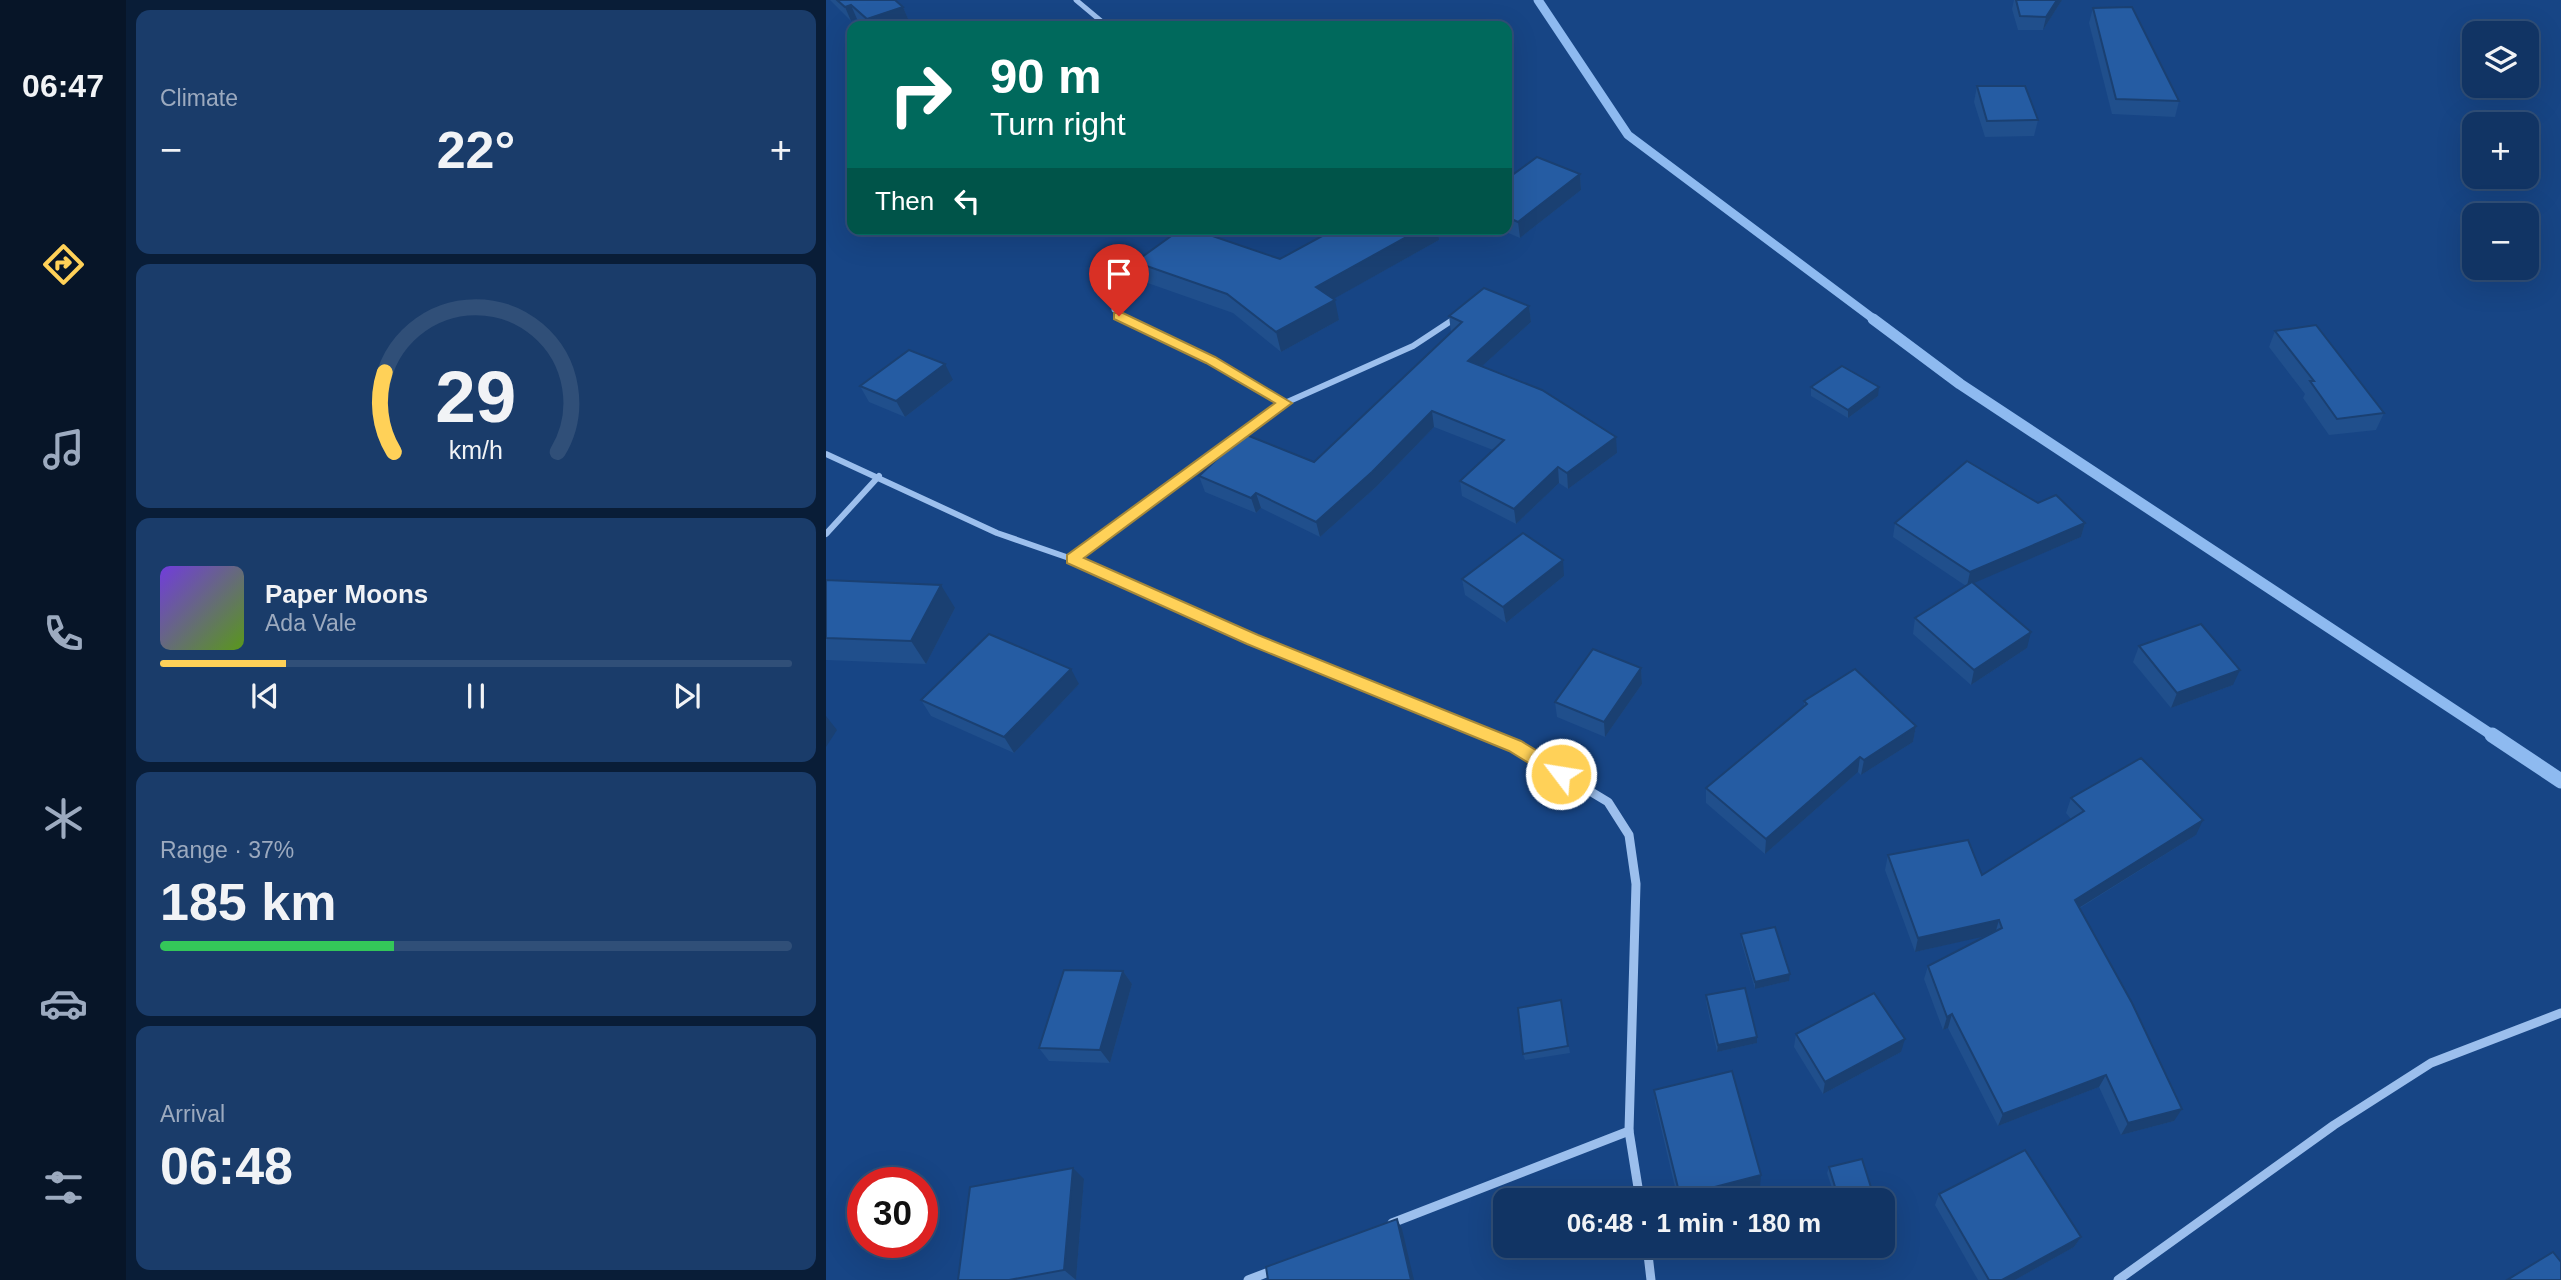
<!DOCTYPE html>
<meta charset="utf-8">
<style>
body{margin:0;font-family:Helvetica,sans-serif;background:#1a3c6a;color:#f1f3f6;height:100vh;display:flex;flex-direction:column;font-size:26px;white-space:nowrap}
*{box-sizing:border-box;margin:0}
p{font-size:23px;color:#9caabf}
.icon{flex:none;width:38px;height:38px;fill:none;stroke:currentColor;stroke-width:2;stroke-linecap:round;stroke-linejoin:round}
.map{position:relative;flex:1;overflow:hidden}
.drawer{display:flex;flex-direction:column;gap:10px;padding:10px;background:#091d37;width:700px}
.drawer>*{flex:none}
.guide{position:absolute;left:21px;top:21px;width:665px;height:214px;border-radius:14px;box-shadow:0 7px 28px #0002,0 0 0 2px #304f78;background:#00695c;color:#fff;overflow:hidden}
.tools{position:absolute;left:1636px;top:21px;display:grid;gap:14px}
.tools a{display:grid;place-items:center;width:77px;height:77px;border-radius:14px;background:#113464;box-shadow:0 7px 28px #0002,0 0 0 2px #304f78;font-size:35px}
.speed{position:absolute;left:21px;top:1167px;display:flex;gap:14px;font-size:35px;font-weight:700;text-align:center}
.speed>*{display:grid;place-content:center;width:91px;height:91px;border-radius:50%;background:#113464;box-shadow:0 7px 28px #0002,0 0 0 2px #304f78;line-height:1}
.speed .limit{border:10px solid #d22;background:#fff;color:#111}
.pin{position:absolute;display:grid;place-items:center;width:60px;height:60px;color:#fff;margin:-72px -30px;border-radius:50% 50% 50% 0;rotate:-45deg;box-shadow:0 0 7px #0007}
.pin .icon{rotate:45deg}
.me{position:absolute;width:77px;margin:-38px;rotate:301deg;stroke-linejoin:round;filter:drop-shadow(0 0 5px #0008)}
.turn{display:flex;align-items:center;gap:24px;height:147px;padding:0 28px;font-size:32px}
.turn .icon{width:91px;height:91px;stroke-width:2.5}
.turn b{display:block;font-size:49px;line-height:60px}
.then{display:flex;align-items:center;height:66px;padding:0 28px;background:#0003;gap:14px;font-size:26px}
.big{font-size:52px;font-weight:700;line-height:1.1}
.drawer .widget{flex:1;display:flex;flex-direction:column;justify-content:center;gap:10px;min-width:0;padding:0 24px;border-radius:14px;background:#1a3c6a}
.drawer .dial{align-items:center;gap:0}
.dial svg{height:182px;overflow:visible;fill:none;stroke:#304f78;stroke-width:7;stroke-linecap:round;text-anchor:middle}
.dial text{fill:#f1f3f6;stroke:none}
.song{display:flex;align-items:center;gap:21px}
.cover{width:84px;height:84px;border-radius:10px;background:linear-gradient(135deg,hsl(260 70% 55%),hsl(90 70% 35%))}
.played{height:7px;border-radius:4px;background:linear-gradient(90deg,#ffd158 20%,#304f78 20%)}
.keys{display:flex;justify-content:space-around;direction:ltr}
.heat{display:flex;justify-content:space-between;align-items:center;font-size:38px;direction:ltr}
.charge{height:10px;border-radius:5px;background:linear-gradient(90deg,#34c759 37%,#304f78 0)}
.trip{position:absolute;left:667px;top:1188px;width:402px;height:70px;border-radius:14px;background:#113464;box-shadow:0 7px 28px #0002,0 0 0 2px #304f78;font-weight:700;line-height:70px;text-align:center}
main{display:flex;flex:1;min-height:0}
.tab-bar{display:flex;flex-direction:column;width:126px;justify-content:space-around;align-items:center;background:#071528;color:#9caabf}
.tab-bar .icon{width:49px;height:49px}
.tab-bar .on{color:#ffd158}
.tab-bar b{font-size:32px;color:#f1f3f6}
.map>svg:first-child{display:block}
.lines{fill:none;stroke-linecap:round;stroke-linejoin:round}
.stream-far2{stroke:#8ebaf0;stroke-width:9}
.stream-far1{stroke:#8ebaf0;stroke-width:11}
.stream{stroke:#8ebaf0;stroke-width:15}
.minor-far2{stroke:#9cbfed;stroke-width:5}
.minor-far1{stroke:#9cbfed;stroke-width:6}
.minor{stroke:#9cbfed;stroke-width:9}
.wall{fill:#204f8c}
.shaded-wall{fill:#1a4072}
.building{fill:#255ca3;stroke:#1a4072;stroke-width:2}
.route{fill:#ffd158;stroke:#a68839;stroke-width:2}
</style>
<main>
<nav class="tab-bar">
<b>06:47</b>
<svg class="icon on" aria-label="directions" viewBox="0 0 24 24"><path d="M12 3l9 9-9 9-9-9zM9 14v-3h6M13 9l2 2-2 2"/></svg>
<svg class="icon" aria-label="music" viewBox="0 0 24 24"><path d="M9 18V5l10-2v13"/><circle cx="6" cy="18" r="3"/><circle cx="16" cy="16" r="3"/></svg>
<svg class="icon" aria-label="phone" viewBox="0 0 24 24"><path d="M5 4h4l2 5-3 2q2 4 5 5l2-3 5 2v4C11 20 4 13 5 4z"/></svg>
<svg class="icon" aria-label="climate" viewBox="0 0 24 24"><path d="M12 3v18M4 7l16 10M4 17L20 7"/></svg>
<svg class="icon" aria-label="car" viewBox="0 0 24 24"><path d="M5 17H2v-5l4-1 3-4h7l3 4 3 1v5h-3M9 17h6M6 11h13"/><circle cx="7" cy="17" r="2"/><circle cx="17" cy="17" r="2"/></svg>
<svg class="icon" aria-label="filters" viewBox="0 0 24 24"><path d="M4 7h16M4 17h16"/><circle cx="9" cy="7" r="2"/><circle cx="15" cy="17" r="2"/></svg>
</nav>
<section class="drawer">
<div class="widget"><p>Climate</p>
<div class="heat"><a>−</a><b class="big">22°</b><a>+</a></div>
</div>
<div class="widget dial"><svg viewBox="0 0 100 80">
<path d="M14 69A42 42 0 1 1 86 69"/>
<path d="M14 69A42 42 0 0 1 10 34" stroke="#ffd158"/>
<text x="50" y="56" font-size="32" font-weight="700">29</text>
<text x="50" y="72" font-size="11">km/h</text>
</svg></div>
<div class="widget">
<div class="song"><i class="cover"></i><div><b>Paper Moons</b><p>Ada Vale</p></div></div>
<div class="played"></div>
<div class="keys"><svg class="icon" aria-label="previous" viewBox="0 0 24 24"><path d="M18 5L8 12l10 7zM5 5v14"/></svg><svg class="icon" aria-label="pause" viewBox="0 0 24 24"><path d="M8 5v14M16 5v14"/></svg><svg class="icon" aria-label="next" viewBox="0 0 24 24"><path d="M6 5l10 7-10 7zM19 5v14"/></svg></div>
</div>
<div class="widget"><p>Range · 37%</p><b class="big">185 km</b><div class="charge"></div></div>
<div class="widget"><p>Arrival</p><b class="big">06:48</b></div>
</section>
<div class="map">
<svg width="1735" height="1280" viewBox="0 0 1735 1280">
<rect width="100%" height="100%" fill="#174585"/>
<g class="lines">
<!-- stream-far2 -->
<polyline class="stream-far2" points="712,0 802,135 1049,320"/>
<!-- stream-far1 -->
<polyline class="stream-far1" points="1047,319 1134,384 1669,737"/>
<!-- stream -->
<polyline class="stream" points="1666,735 1735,781"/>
<!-- minor-far2 -->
<g class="minor-far2">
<polyline points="250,0 281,26"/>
<polyline points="370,237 382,229"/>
<path d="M302 320 288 310C291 291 305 282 320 272"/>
<polyline points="626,320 629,318"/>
</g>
<!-- minor-far1 -->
<g class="minor-far1">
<polyline points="298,319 385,360 459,403"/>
<polyline points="0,454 171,533 246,559 426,640 667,737"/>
<polyline points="0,534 53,476"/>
<polyline points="246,559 459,403 587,346 628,319"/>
</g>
<!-- minor -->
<g class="minor">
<polyline points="663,735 689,746 782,802 803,835 810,884 803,1131 814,1200"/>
<polyline points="566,1223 803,1131"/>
<polyline points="821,1246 825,1280"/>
<polyline points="422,1280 448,1270"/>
<polyline points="1292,1280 1508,1125 1605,1063 1735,1013"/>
</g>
</g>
<!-- wall -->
<g class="wall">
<polygon points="4,0 69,0 77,7 83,21 67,26 39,26 31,19 25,21"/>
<polygon points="1188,0 1236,0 1217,30 1192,30 1186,9"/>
<polygon points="1267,8 1353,101 1349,117 1286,114 1263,23"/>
<polygon points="1151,86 1212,120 1208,136 1159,137 1148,102"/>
<polygon points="754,174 755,190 694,238 673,229 681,229 681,179"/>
<polygon points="509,229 612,229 613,240 507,299 513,320 455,352 407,313 316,281 309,262 454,259"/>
<polygon points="703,306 705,322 655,367 791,453 742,489 733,483 690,524 636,496 634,481 667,450 608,427 550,487 494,537 435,508 430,513 379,492 373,476 488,462 625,332 623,316"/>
<polygon points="1449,331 1558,413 1550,430 1503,435 1477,398 1479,394 1443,347"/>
<polygon points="127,380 79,417 43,402 34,386"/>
<polygon points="985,387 1052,396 1022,418 985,396"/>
<polygon points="1212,503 1259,523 1255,537 1147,583 1201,648 1145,685 1087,634 1089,618 1140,586 1067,537 1069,523"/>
<polygon points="738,576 680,623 639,595 636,579"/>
<polygon points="0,580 129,608 100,664 0,660"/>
<polygon points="1313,646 1407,685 1345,708 1307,662"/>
<polygon points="815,668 816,684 779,737 731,717 729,702"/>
<polygon points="253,684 188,753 105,716 95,700"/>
<polygon points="978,701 1090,726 1087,742 1035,775 1032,772 939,854 880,803 880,788 978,706"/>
<polygon points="1245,798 1370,835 1254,908 1348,1121 1295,1135 1273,1087 1172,1126 1122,1028 1117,1030 1098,979 1102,966 1162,935 1089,952 1059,870 1062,855 1156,875 1245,819 1240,813"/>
<polygon points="915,934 963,981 929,989 915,941"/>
<polygon points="297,971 306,984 284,1063 223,1061 213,1048"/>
<polygon points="880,995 931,1043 891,1052 880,1002"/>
<polygon points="735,1000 744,1053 699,1060 697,1054"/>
<polygon points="970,1034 1075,1052 997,1094 968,1047"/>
<polygon points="828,1090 934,1187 879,1200 852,1200 829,1102"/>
<polygon points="1003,1167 1049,1200 1010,1200 1001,1173"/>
<polygon points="258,1179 250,1280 132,1280"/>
<polygon points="1113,1194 1255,1237 1248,1247 1189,1280 1152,1280 1109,1205"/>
</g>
<!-- shaded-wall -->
<g class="shaded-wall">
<polygon points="1231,0 1236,0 1217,30 1220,17"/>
<polygon points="25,5 31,19 25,21 19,7"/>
<polygon points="77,7 83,21 67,26 44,26 41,19"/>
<polygon points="754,174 755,190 694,238 692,222"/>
<polygon points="595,229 612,229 613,240 495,306 490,287"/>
<polygon points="509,300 513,320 455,352 450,332"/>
<polygon points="703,306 705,322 644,377 642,361"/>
<polygon points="119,364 127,380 79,417 70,401"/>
<polygon points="1053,387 1052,396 1022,418 1022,410"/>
<polygon points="606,411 608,427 550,487 494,537 490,522"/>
<polygon points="790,437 791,453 742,489 741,473"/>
<polygon points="732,467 733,483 690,524 688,509"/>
<polygon points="430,493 435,508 430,513 425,498"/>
<polygon points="1259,523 1255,537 1141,586 1144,572"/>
<polygon points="737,560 738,576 680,623 677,607"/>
<polygon points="115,585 129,608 100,664 85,641"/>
<polygon points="1205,632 1201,648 1145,685 1148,670"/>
<polygon points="815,668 816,684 779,737 778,722"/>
<polygon points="245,669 253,684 188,753 178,737"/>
<polygon points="1414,670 1407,685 1345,708 1351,693"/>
<polygon points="0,716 11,730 0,747"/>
<polygon points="1090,726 1087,742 1035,775 1038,760"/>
<polygon points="1034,757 1032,772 939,854 940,839"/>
<polygon points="1377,820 1370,835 1243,914 1249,900"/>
<polygon points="1173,920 1169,934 1089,952 1092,938"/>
<polygon points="297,971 306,984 284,1063 274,1050"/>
<polygon points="964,974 963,981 929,989 929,982"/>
<polygon points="1126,1014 1122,1028 1117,1030 1121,1017"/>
<polygon points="931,1037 931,1043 891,1052 892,1045"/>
<polygon points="1079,1039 1075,1052 997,1094 999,1082"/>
<polygon points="1280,1075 1273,1087 1172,1126 1177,1114"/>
<polygon points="1356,1109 1348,1121 1295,1135 1302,1123"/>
<polygon points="247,1168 258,1179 250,1280 238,1270"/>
<polygon points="935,1175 934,1187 879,1200 854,1200 854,1196"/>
<polygon points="571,1219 576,1229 588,1280 585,1280"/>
<polygon points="1255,1237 1248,1247 1189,1280 1176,1280"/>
</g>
<!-- building -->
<g class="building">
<polygon points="11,0 69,0 77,7 41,19 25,5 19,7"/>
<polygon points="1190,0 1231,0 1220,17 1194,16"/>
<polygon points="1306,7 1353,101 1290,99 1267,8"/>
<polygon points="1151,86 1199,86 1212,120 1161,121"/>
<polygon points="711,157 754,174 692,222 681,217 681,179"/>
<polygon points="355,229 366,229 454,259 509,229 595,229 490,287 509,300 450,332 401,294 309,262"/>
<polygon points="658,288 703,306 642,361 716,390 790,437 741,473 732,467 688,509 634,481 678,440 606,411 546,472 490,522 430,493 425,498 373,476 418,434 488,462 636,322 623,316"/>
<polygon points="1490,325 1558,413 1511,419 1484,381 1488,381 1449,331"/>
<polygon points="83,350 119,364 70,401 34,386"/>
<polygon points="1016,366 1053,387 1022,410 985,387"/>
<polygon points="1141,461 1212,503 1230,495 1259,523 1144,572 1069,523"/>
<polygon points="697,533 737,560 677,607 636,579"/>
<polygon points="0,580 115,585 85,641 0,638"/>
<polygon points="1146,582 1205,632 1148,670 1089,618"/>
<polygon points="1375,624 1414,670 1351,693 1313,646"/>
<polygon points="163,634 245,669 178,737 95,700"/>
<polygon points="767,649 815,668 778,722 729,702"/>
<polygon points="1029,669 1090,726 1038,760 1034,757 940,839 880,788 981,704 978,701"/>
<polygon points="1315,758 1377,820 1249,900 1306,1003 1356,1109 1302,1123 1280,1075 1177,1114 1126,1014 1121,1017 1102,966 1176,928 1173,920 1092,938 1062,855 1142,840 1156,875 1258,811 1245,798"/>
<polygon points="949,927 964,974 929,982 915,934"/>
<polygon points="238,970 297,971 274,1050 213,1048"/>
<polygon points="919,988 931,1037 892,1045 880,995"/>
<polygon points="1048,993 1079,1039 999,1082 970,1034"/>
<polygon points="735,1000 742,1046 697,1054 692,1008"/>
<polygon points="906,1071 935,1175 854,1196 828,1090"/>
<polygon points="1199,1150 1255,1237 1176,1280 1163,1280 1113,1194"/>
<polygon points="1036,1159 1049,1200 1013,1200 1003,1167"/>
<polygon points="247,1168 238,1270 183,1280 132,1280 144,1187"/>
<polygon points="571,1219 585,1280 442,1280 440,1267"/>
<polygon points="1727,1252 1735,1262 1735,1280 1681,1280"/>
</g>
<!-- route -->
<polygon class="route" points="288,313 297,313 389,357 466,403 258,558 432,635 695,741 741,769 744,774 741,779 729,779 683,751 421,644 241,563 241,555 449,403 380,363 288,319"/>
</svg>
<div class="tools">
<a><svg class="icon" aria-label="layers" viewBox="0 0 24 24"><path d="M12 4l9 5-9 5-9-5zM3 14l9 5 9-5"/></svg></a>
<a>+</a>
<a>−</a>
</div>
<div class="speed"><div class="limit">30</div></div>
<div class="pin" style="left:293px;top:316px;background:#d93025"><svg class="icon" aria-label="arrive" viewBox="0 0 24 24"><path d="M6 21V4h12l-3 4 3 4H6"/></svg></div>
<svg class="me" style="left:735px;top:774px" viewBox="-20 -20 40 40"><circle r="17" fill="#ffd158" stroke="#fff" stroke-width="3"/><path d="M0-11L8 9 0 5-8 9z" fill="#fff"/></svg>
<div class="trip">06:48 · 1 min · 180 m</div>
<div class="guide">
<div class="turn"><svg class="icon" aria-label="right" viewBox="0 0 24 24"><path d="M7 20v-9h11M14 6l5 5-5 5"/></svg><div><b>90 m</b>Turn right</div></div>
<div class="then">Then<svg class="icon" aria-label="left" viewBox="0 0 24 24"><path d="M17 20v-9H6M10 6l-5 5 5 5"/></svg></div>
</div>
</div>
</main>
